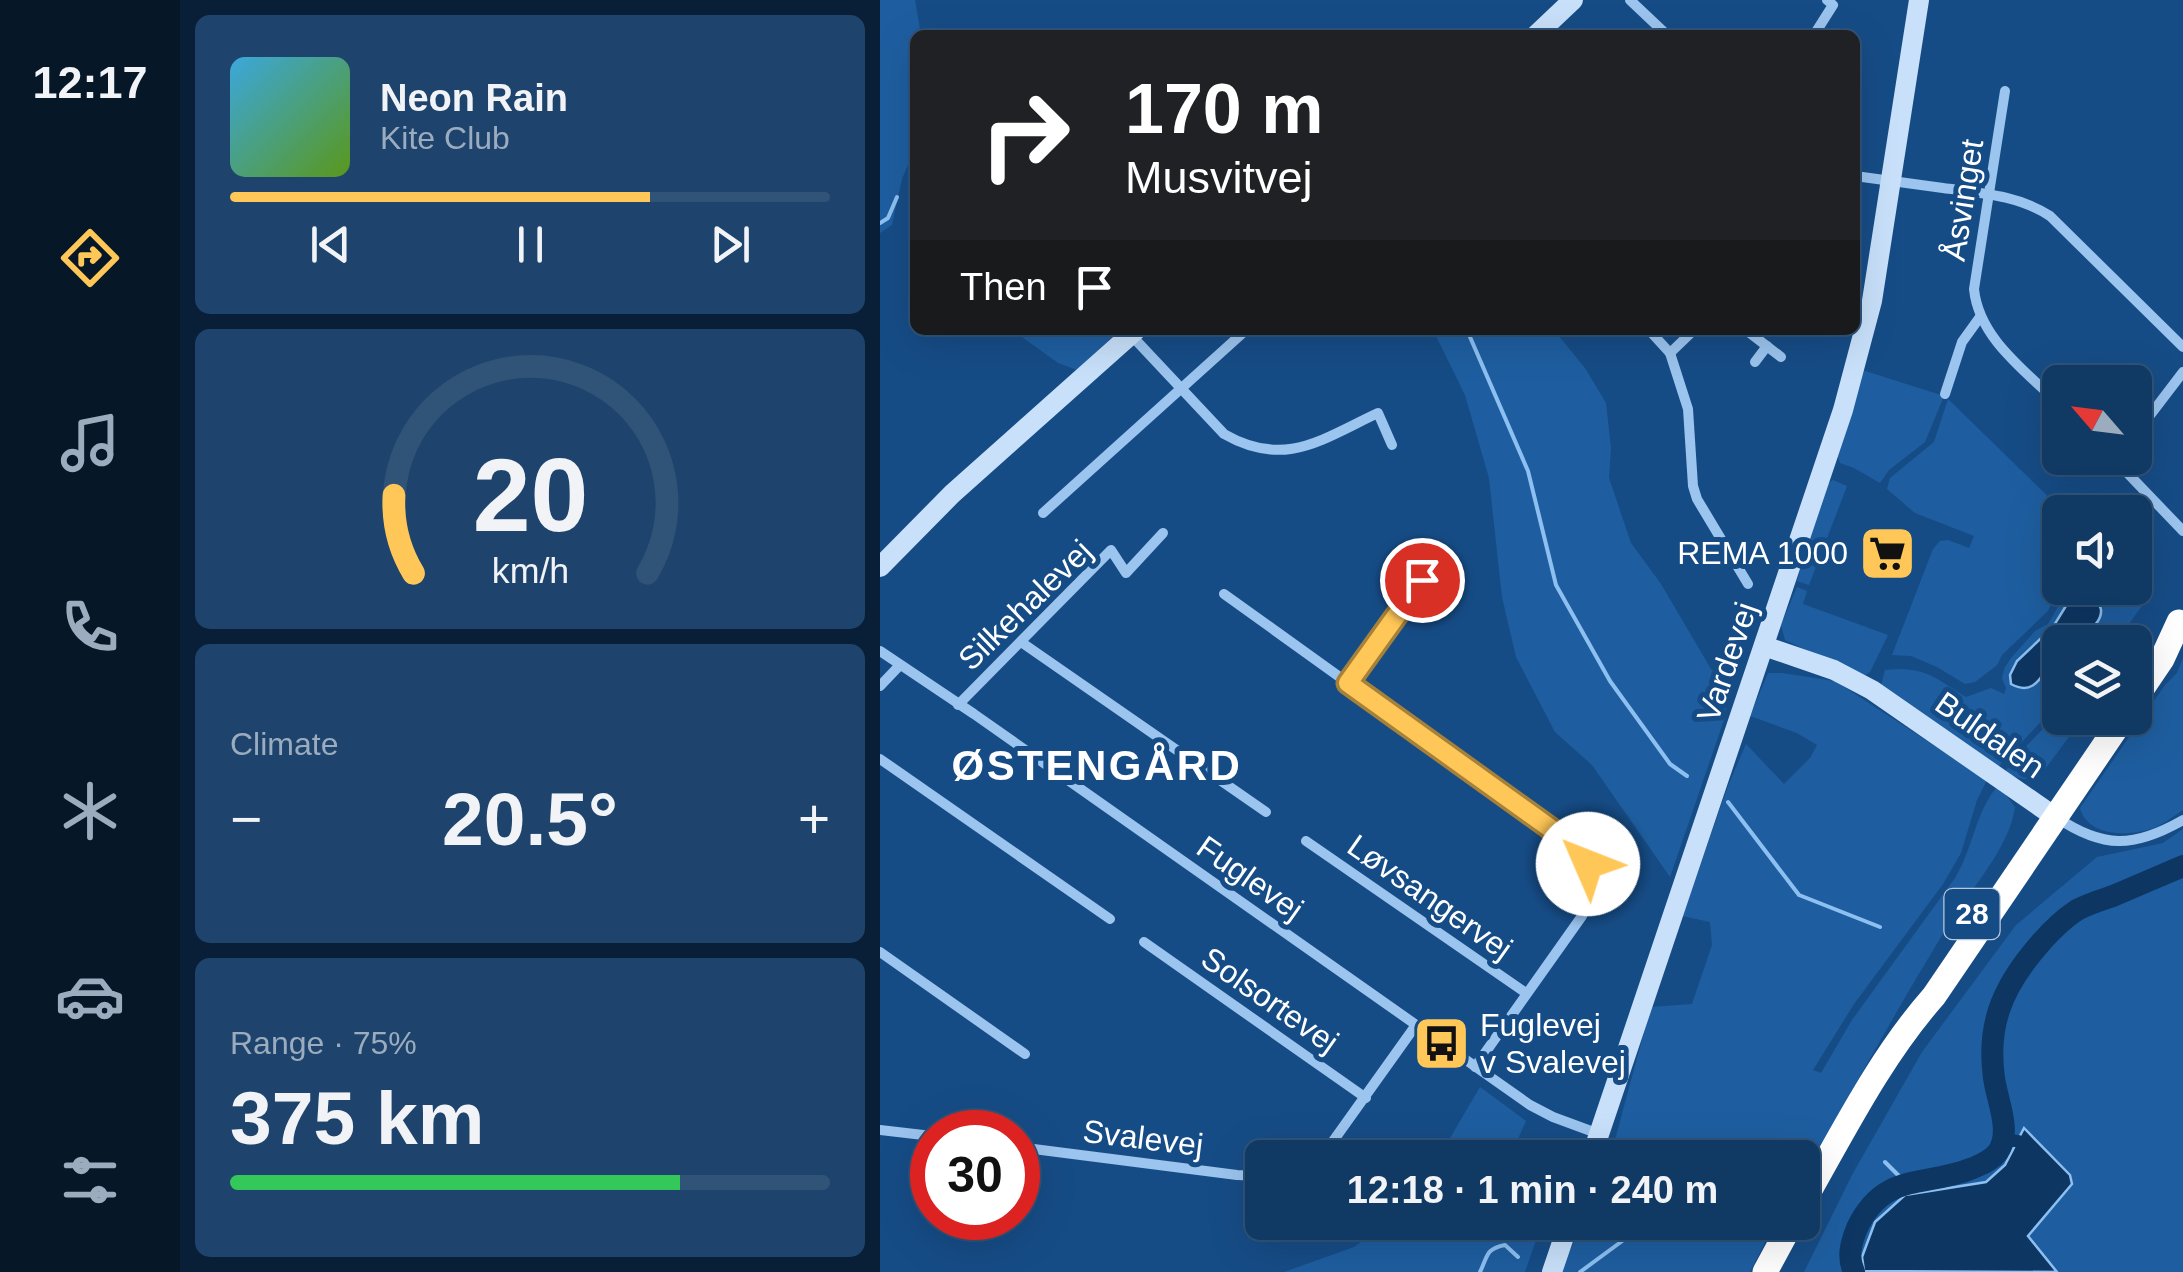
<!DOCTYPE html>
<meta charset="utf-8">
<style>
body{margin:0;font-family:Helvetica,sans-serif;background:#1e446d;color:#f1f3f6;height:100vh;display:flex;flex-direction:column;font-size:38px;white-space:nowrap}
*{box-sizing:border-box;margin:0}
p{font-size:32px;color:#9cacbf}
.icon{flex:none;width:55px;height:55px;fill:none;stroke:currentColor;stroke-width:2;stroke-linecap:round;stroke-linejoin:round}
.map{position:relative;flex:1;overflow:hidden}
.sheet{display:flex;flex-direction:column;gap:15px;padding:15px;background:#091f37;width:700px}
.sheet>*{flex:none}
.guide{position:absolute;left:30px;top:30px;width:950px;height:305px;border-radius:15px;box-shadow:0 10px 40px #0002,0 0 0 2px #305378;background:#202124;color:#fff;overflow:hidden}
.needle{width:65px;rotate:298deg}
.buttons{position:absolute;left:1162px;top:365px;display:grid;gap:20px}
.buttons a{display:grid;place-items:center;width:110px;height:110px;border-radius:15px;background:#103964;box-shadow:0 10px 40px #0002,0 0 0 2px #305378;font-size:50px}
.speed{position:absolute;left:30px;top:1110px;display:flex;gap:20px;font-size:50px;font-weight:700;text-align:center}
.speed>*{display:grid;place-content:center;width:130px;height:130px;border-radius:50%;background:#103964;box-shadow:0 10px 40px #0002,0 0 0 2px #305378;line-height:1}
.speed .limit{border:15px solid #d22;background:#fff;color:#111}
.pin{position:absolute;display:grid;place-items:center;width:85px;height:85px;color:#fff;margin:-42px;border:5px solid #fff;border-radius:50%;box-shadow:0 2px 10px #0007}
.me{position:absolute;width:110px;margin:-55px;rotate:314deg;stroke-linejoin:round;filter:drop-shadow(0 0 8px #0008)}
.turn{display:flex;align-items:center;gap:35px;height:210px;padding:0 50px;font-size:45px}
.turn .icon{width:130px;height:130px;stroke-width:2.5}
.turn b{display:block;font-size:70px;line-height:85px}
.then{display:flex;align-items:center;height:95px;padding:0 50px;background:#0003;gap:20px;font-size:38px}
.big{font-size:75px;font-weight:700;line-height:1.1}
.sheet .tile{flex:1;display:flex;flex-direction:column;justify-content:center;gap:15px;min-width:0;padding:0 35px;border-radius:15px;background:#1e446d}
.sheet .dial{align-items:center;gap:0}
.dial svg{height:260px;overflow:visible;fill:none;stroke:#305378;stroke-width:7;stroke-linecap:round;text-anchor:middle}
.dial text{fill:#f1f3f6;stroke:none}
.song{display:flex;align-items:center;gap:30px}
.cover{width:120px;height:120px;border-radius:15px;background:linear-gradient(135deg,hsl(200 70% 55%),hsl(90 70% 35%))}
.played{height:10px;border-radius:5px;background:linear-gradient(90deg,#ffc758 70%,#305378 70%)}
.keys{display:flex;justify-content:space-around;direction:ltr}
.heat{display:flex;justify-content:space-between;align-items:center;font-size:55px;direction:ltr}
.charge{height:15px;border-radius:8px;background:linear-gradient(90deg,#34c759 75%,#305378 0)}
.trip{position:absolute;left:365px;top:1140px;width:575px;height:100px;border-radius:15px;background:#103964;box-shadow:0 10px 40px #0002,0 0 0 2px #305378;font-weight:700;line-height:100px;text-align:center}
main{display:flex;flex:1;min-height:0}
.tabs{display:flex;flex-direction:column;width:180px;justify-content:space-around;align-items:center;background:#061728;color:#9cacbf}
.tabs .icon{width:70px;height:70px}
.tabs .active{color:#ffc758}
.tabs b{font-size:45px;color:#f1f3f6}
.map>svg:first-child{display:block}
.green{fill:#1e5ea0}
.water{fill:#0e3663;stroke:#8dc0f1;stroke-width:2.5}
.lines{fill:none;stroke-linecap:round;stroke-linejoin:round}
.stream{stroke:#8dc0f1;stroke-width:4}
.canal{stroke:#0e3663;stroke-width:12}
.river{stroke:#0e3663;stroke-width:22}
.street{stroke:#9bc4ee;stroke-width:10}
.secondary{stroke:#c8e0fa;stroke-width:20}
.highway{stroke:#fff;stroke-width:25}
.route-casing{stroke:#a68139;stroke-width:25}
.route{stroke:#ffc758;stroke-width:18}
.labels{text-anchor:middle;stroke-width:10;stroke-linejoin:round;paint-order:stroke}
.shield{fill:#164c86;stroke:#b9c9db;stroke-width:2.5}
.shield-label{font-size:30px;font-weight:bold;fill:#fff}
.street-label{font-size:32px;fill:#fff;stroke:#164c86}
.poi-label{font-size:32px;fill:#fff;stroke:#164c86;text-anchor:end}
.district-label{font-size:42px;font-weight:bold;letter-spacing:2.5px;fill:#fff;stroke:#164c86}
</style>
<main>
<nav class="tabs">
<b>12:17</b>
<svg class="icon active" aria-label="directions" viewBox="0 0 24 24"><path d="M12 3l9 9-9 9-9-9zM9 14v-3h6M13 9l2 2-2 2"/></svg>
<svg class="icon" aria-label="music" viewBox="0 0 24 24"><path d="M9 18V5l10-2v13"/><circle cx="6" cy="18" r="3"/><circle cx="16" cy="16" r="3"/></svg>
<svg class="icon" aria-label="phone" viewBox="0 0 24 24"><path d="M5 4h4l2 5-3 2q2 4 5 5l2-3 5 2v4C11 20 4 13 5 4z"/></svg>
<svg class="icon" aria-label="climate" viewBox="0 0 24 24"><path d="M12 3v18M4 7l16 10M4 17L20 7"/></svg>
<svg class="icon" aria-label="car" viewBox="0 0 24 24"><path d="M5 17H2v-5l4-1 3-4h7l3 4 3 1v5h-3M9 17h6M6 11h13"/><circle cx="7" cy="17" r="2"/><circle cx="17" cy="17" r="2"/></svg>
<svg class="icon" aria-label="filters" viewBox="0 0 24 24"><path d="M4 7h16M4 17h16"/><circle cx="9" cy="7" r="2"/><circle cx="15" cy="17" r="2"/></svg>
</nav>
<section class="sheet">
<div class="tile">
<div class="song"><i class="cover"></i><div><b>Neon Rain</b><p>Kite Club</p></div></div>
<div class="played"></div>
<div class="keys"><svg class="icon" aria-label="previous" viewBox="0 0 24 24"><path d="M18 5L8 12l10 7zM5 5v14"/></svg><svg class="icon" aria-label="pause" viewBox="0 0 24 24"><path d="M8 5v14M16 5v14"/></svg><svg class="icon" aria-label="next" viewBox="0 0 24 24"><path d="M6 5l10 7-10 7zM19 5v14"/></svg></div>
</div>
<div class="tile dial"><svg viewBox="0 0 100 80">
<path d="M14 69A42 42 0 1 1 86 69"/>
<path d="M14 69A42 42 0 0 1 8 45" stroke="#ffc758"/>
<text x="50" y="56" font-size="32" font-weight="700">20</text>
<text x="50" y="72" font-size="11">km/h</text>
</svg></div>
<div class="tile"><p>Climate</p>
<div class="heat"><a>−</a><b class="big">20.5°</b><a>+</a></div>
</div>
<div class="tile"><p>Range · 75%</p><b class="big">375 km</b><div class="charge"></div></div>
</section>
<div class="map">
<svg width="1303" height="1272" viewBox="0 0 1303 1272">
<rect width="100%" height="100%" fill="#164c86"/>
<!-- green -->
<g class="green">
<polygon points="0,0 35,0 41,35 35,35 35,148 22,179 12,225 0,233"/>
<polygon points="132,330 240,330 197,370 178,363"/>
<polygon points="553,330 674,330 705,368 726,403 731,448 729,478 751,543 781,584 831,669 846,683 846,714 790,877 712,765 675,732 636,657 622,597 609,478 585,395"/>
<polygon points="982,370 1064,396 1045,442 1009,470 1000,483 974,468 960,463 956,453"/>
<polygon points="1068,399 1184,512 1180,512 1181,588 1177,590 1168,611 1122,655 1117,665 1095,682 1085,684 1057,667 1031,656 1012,655 1053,549 1060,541 1068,540 1089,548 1094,536 1035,513 1007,489 1010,478 1054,442"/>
<polygon points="953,480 967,486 929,585 917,581 945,485"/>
<path d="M1255 582 1269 596 1236 642H1180V702L1118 767 1001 686 1005 670C1045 666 1054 677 1086 697L1111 688 1124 694 1126 688 1122 678 1125 667 1131 658 1155 631 1168 624 1187 591 1192 588H1222L1233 598 1238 592 1233 588H1255Z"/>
<polygon points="917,587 927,591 923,604 1008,635 990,672 983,677 905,640 901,625"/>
<path d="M1303 658V810C1295 815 1285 823 1276 827 1252 837 1208 838 1200 808L1285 685 1297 673Z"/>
<path d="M888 673H902L955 681 1107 780 1097 800 1081 853 1063 884 974 1004 933 1070 941 1073 972 1020 1075 878C1093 849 1095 814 1116 788L1126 795 1135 807C1130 846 1092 888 1071 921 1019 1004 973 1091 923 1175L922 1158H730L771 1007 812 1004 832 945 830 922 802 916 848 786 866 744 904 784 930 758 937 745 917 733 870 716Z"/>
<path d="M1180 711V718H1203L1160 776C1146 782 1139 779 1125 772L1133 760Z"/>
<polygon points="1303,829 1303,1272 924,1272 972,1175 1042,1052 1136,925 1217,857 1283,843"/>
<polygon points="600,1087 646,1121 630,1157 559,1157"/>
<polygon points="508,1223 508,1222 662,1223 645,1272 404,1272 474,1247"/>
<polygon points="703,1223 895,1223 870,1272 680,1272"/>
</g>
<!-- water -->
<g class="water">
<path d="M1206 594C1243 611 1203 642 1180 642V653C1163 668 1158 699 1131 684L1130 675 1137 661 1173 627 1189 601 1198 595Z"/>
<polygon points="1144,1128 1190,1175 1192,1184 1148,1236 1177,1272 984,1271 982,1257 995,1222 1025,1195 1106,1182 1125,1165"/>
</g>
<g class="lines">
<!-- stream -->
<g class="stream">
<polyline points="33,201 35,201"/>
<polyline points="0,223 8,218 17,197"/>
<polyline points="587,330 648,471 676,585 730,681 790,764 807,776"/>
<polyline points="848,802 919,895 1000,927"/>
<polyline points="859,1158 884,1149"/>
<polyline points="1005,1162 1026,1183"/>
<path d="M600 1272C608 1256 605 1249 625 1245L638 1257"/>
<polyline points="700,1272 768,1222"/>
</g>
<!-- canal -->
<path class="canal" d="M1123 1142C1134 1139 1144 1140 1149 1151"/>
<!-- river -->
<path class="river" d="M974 1272C967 1257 971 1243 977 1228 1004 1171 1044 1188 1093 1168 1102 1164 1111 1161 1118 1152 1132 1131 1117 1101 1114 1078 1107 1027 1121 991 1153 952 1166 936 1180 921 1197 910 1208 904 1221 900 1233 896 1256 886 1280 876 1303 866"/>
<!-- street -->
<g class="street">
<polyline points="750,0 787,35"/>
<polyline points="934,35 953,5 947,0"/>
<path d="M1125 91 1094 289C1099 339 1146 371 1180 405"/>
<path d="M975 176C1004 180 1033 184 1063 188 1100 193 1138 195 1170 216L1303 347"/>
<polyline points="769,330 790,353 808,409 813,486 817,499 868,584"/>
<polyline points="866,330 901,357"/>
<path d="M251 335 344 434C405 469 442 439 498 413L512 445"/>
<polyline points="790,353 814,330"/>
<polyline points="875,362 887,346"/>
<polyline points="1065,394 1082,342 1100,317"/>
<polyline points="1255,435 1303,372"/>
<polyline points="1233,458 1303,531"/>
<polyline points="163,513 366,330"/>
<path d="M344 594 688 841C713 865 718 884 702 916L595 1067"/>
<polyline points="141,642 386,812"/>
<polyline points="0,651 94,714 650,1105 673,1117 719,1134"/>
<polyline points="468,683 543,580"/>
<polyline points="0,686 20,665"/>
<polyline points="78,705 231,550 246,573 283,533"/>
<polyline points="0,759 230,919"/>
<path d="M1176 817C1223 849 1254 848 1303 820"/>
<polyline points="426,841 646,993"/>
<polyline points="264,942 486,1098"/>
<polyline points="0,952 145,1054"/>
<polyline points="0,1130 52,1136"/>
<polyline points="138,1147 357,1175 382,1176"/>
<polyline points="441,1158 536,1025"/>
</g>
<!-- secondary -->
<g class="secondary">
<polyline points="656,35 693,0"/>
<polyline points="0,567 72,494 256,330"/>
<polyline points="884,646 954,670 992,690 1175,817"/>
<polyline points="711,1158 963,410 992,301 1039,0"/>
<polyline points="672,1272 689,1222"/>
</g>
<!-- highway -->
<g class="highway">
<polyline points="1255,699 1282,659 1299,622"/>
<path d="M922 1204C962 1134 1000 1057 1054 996L1243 718"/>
<polyline points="885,1272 912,1222"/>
</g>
</g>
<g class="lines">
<defs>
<polyline id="route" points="542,580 468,683 688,841 702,855 708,864"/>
</defs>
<!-- route casing -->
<use href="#route" class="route-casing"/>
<!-- route -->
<use href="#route" class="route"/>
</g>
<!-- icons -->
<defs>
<symbol id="supermarket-square" viewBox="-11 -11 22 22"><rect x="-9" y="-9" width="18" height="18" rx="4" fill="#ffc758" stroke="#164c86"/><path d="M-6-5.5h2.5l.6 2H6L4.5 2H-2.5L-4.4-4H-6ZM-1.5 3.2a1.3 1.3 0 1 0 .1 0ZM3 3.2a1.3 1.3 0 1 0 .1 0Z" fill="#111"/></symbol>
<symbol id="bus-square" viewBox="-11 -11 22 22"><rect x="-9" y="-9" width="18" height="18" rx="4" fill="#ffc758" stroke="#164c86"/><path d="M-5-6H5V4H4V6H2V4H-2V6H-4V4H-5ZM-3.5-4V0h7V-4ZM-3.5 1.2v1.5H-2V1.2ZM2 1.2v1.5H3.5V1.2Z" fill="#111"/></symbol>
</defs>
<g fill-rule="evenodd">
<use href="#supermarket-square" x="976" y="522" width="63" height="63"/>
<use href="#bus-square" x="530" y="1012" width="63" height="63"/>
</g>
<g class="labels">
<!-- shield labels -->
<rect class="shield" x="1064.5" y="889" width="55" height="50" rx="8"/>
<g class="shield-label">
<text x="1092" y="924">28</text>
</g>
<!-- street labels -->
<g class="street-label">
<text transform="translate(1083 200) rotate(-81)" y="11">Åsvinget</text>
<text transform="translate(145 605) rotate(-44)" y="11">Silkehalevej</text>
<text transform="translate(847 662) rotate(-71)" y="11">Vardevej</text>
<text transform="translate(1110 735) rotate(35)" y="11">Buldalen</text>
<text transform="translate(370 878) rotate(35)" y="11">Fuglevej</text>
<text transform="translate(550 897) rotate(35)" y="11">Løvsangervej</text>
<text transform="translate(390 1000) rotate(35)" y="11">Solsortevej</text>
<text transform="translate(263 1138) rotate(7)" y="11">Svalevej</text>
</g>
<!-- poi labels -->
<g class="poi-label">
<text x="968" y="564">REMA 1000</text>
<text x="600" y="1036" text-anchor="start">Fuglevej<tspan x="600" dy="37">v Svalevej</tspan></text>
</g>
<!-- district labels -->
<g class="district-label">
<text x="217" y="780">ØSTENGÅRD</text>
</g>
</g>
</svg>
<div class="buttons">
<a><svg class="needle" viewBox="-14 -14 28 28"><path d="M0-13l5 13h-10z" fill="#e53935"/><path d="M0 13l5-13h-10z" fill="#9cacbf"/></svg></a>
<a><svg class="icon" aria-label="sound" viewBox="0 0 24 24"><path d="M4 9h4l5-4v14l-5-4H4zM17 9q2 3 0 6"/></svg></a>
<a><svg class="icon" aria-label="layers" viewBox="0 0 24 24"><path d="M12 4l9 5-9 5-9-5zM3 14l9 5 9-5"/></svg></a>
</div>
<div class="speed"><div class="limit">30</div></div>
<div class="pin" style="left:542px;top:580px;background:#d93025"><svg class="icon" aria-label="arrive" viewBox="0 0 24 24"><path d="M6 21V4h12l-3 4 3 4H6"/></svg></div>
<svg class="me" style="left:708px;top:864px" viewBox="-20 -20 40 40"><circle r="19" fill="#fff"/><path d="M0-13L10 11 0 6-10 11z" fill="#ffc758"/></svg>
<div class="trip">12:18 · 1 min · 240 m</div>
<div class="guide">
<div class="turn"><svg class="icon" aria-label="right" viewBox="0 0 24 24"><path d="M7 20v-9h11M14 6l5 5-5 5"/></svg><div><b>170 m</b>Musvitvej</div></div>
<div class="then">Then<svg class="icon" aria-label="arrive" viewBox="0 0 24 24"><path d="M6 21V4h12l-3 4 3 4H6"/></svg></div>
</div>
</div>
</main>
